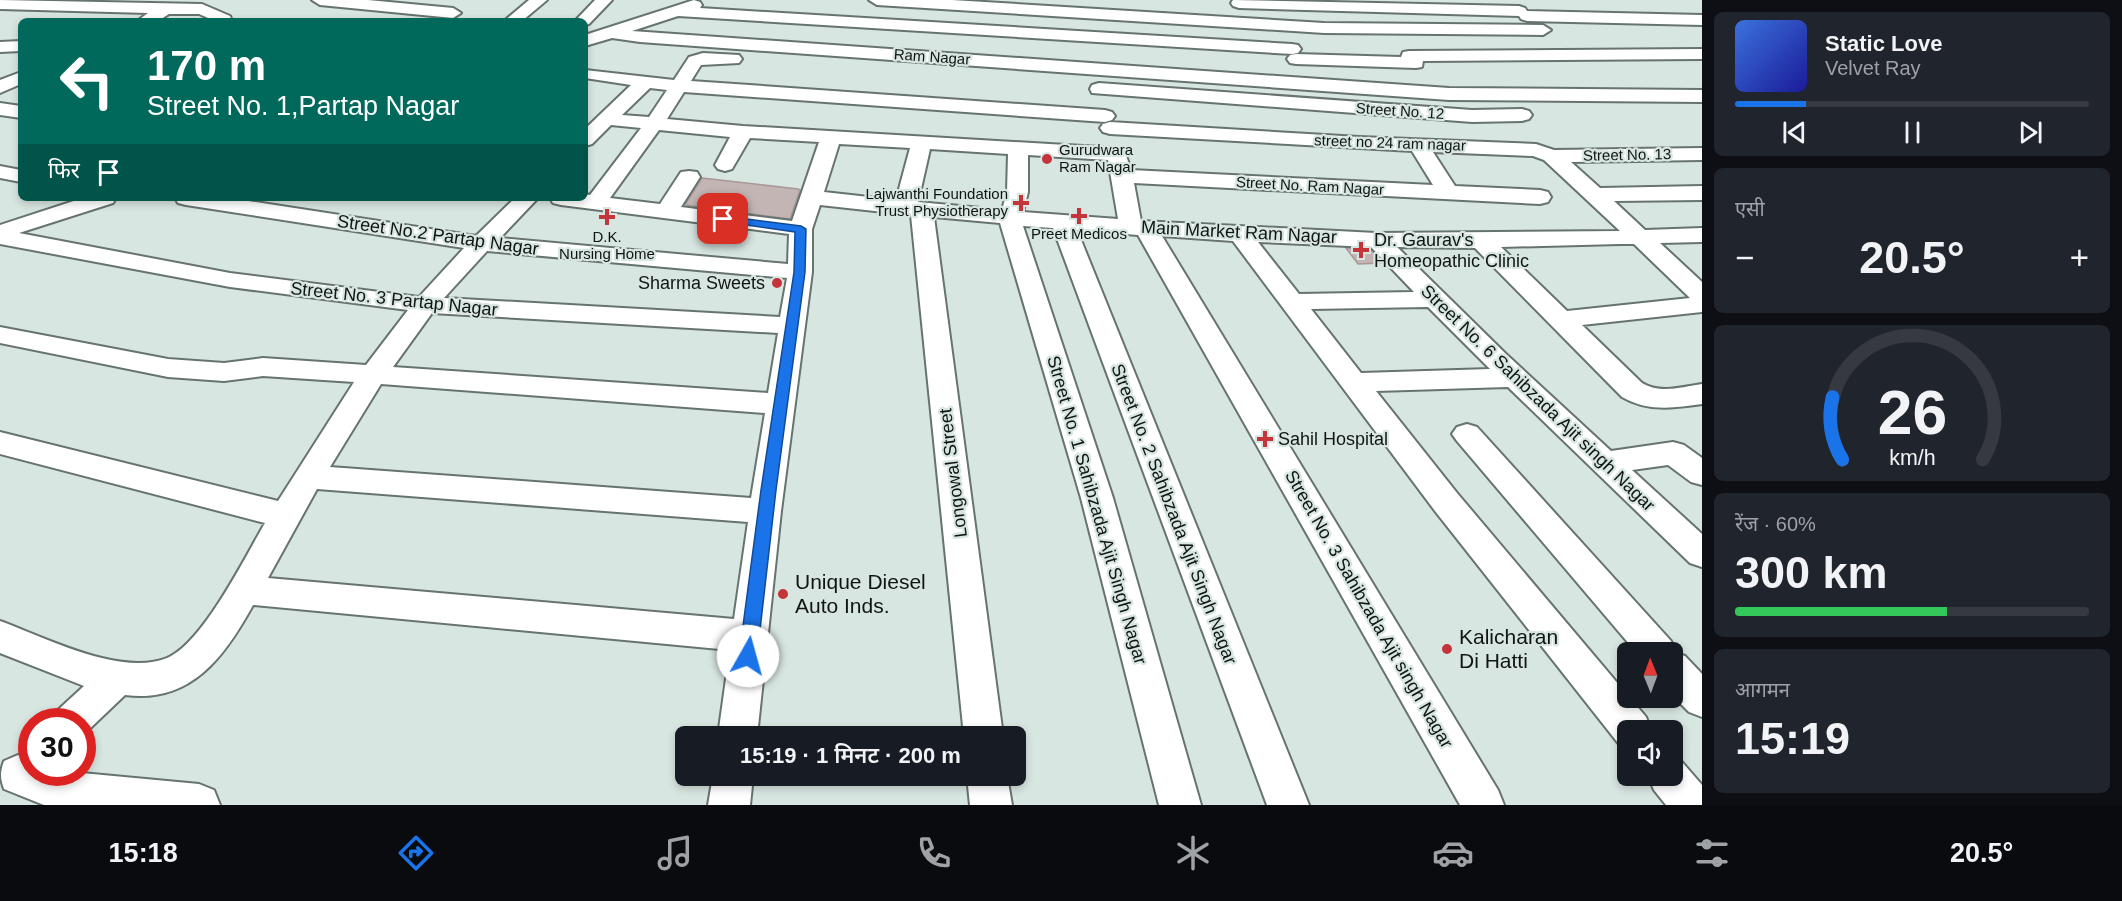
<!DOCTYPE html>
<html lang="hi">
<meta charset="utf-8">
<style>
body{margin:0;font-family:Arial,"Noto Sans Devanagari",sans-serif;background:#20242c;color:#f1f3f6;height:100vh;display:flex;flex-direction:column;font-size:22px;white-space:nowrap}
*{box-sizing:border-box;margin:0}
p{font-size:20px;color:#9ea1a6}
.icon{flex:none;width:33px;height:33px;fill:none;stroke:currentColor;stroke-width:2;stroke-linecap:round;stroke-linejoin:round}
.map{position:relative;flex:1;overflow:hidden}
.sheet{display:flex;flex-direction:column;gap:12px;padding:12px;background:#0d0f14;width:420px}
.sheet>*{flex:none}
.hud{position:absolute;left:18px;top:18px;width:570px;height:183px;border-radius:9px;box-shadow:0 3px 9px #0003;background:#00695c;color:#fff;overflow:hidden}
.needle{width:39px;rotate:359deg}
.fabs{position:absolute;left:1617px;top:642px;display:grid;gap:12px}
.fabs a{display:grid;place-items:center;width:66px;height:66px;border-radius:9px;background:#171b24;box-shadow:0 3px 9px #0003;font-size:30px}
.speed{position:absolute;left:18px;top:708px;display:flex;gap:12px;font-size:30px;font-weight:700;text-align:center}
.speed>*{display:grid;place-content:center;width:78px;height:78px;border-radius:50%;background:#171b24;box-shadow:0 3px 9px #0003;line-height:1}
.speed .limit{border:9px solid #d22;background:#fff;color:#111}
.pin{position:absolute;display:grid;place-items:center;width:51px;height:51px;color:#fff;margin:-26px;border-radius:12px;box-shadow:0 3px 9px #0006}
.me{position:absolute;width:66px;margin:-33px;rotate:7deg;stroke-linejoin:round;filter:drop-shadow(0 0 4px #0008)}
.turn{display:flex;align-items:center;gap:21px;height:126px;padding:0 30px;font-size:27px}
.turn .icon{width:78px;height:78px;stroke-width:2.5}
.turn b{display:block;font-size:42px;line-height:51px}
.then{display:flex;align-items:center;height:57px;padding:0 30px;background:#0003;gap:12px;font-size:22px}
.big{font-size:45px;font-weight:600;line-height:1.1}
.sheet .widget{flex:1;display:flex;flex-direction:column;justify-content:center;gap:9px;min-width:0;padding:0 21px;border-radius:9px;background:#20242c}
.sheet .dial{align-items:center;gap:0}
.dial svg{height:156px;overflow:visible;fill:none;stroke:#363941;stroke-width:7;stroke-linecap:round;text-anchor:middle}
.dial text{fill:#f1f3f6;stroke:none}
.song{display:flex;align-items:center;gap:18px}
.cover{width:72px;height:72px;border-radius:9px;background:linear-gradient(135deg,hsl(220 70% 55%),hsl(240 70% 35%))}
.played{height:6px;border-radius:3px;background:linear-gradient(90deg,#1a73e8 20%,#363941 20%)}
.keys{display:flex;justify-content:space-around;direction:ltr}
.heat{display:flex;justify-content:space-between;align-items:center;font-size:33px;direction:ltr}
.charge{height:9px;border-radius:4px;background:linear-gradient(90deg,#34c759 60%,#363941 0)}
.trip{position:absolute;left:675px;top:726px;width:351px;height:60px;border-radius:9px;background:#171b24;box-shadow:0 3px 9px #0003;font-weight:600;line-height:60px;text-align:center}
.tabs{display:flex;height:96px;justify-content:space-around;align-items:center;background:#090b0e;color:#9ea1a6}
.tabs .icon{width:42px;height:42px}
.tabs .active{color:#1a73e8}
.tabs b{font-size:27px;color:#f1f3f6}
main{display:flex;flex:1;min-height:0}
.map>svg:first-child{display:block}
.building{fill:#c3b5b4;stroke:#a79998;stroke-width:1.5}
.lines{fill:none;stroke-linecap:round;stroke-linejoin:round}
.minor-casing{stroke:#66736f;stroke-width:4}
.minor{fill:#fff;fill-rule:evenodd}
.route{fill:#1a73e8;stroke:#114b97;stroke-width:1.5}
.poi-dot{fill:#c4343b;stroke:#d8e6e1;stroke-width:2}
.labels{text-anchor:middle;stroke-width:4.5;stroke-linejoin:round;paint-order:stroke}
.far-street-label{font-size:15px;fill:#101514;stroke:#d8e6e1}
.far-poi-label{font-size:15px;fill:#101514;stroke:#d8e6e1}
.street-label{font-size:18px;fill:#101514;stroke:#d8e6e1}
.poi-label{font-size:18px;fill:#101514;stroke:#d8e6e1;text-anchor:start}
.near-poi-label{font-size:21px;fill:#101514;stroke:#d8e6e1;text-anchor:start}
</style>
<main>
<div class="map">
<svg width="1702" height="805" viewBox="0 0 1702 805">
<rect width="100%" height="100%" fill="#d8e6e1"/>
<!-- building -->
<g class="building">
<polygon points="702,178 798,189 800,190 790,219 685,205"/>
<polygon points="1346,248 1370,249 1383,263 1358,264"/>
</g>
<g class="lines">
<defs>
<g id="minor">
<polygon points="0,0 202,4 230,16 232,21 215,21 199,14 169,14 158,21 137,21 148,13 0,9"/>
<polygon points="312,0 368,0 453,8 461,13 453,18 320,5"/>
<polygon points="529,0 547,0 522,21 504,21"/>
<polygon points="595,0 612,0 589,24 585,25 585,21 575,21"/>
<polygon points="694,0 700,2 702,5 700,8 1292,44 1298,45 1301,49 1298,53 1292,54 678,16 632,31 1449,88 1702,90 1702,102 1449,100 640,42 612,38 585,46 585,35"/>
<polygon points="869,0 952,0 1324,23 1543,25 1551,30 1543,35 1324,33 877,5"/>
<polygon points="1233,0 1519,6 1525,8 1527,11 1702,15 1702,25 1527,21 1521,19 1519,16 1239,8 1233,6 1231,3"/>
<polygon points="21,41 21,51 0,52 0,42"/>
<polygon points="1702,49 1702,59 1423,61 1422,67 1416,68 1296,64 1290,63 1287,59 1290,55 1296,54 1401,57 1403,52 1409,51"/>
<path d="M703 53 739 55 742 59 739 63 701 65 691 81 1105 110 1112 112 1115 116 1112 120 1105 122 684 92 667 119 743 126 1117 148 1124 150 1131 170 1433 185 1412 151 1110 134 1103 132 1100 128 1103 124 1110 122 1359 137 1536 144 1554 150 1702 148V160L1571 162 1600 188 1702 186V200L1614 201 1645 230 1702 228V242L1660 243 1702 282V312L1582 325 1642 383C1660 394 1682 387 1702 384V404C1674 408 1648 412 1622 397L1475 248 1397 247 1506 354 1611 451 1673 442 1684 445 1702 458V485L1691 482 1668 465 1632 470 1702 534V567L1690 563 1508 387 1376 391 1457 493 1646 717 1651 730H1628V747L1618 743 1435 511 1233 241 1162 236 1498 790 1504 805H1460L1138 235 1077 230 1309 805H1267L1053 228 1023 226 1113 498 1201 805H1159L1081 498 1000 223 934 217 1003 736H964L911 215 820 205 812 229V272L781 511 757 736H718L730 650 253 605C225 656 191 704 125 695L82 736V722H54L59 709 84 686 0 653V621C44 637 121 677 167 658 203 643 245 557 265 523L0 454V432L278 501 354 382 263 376 224 381 168 377 0 343V327L168 359 224 363 263 358 366 365 408 310 230 287 0 244V225L83 198H116L113 203 19 233 230 273 419 297 464 248 186 205 178 203 175 198H229L476 236 515 198H538L500 238 788 264 789 234 561 205 553 203 550 198H585V194L590 195 641 128 611 125 592 144 585 146V129L631 85 585 78V70L674 80 689 57ZM650 88 667 90 649 117 622 115ZM659 130 730 137 715 165 718 169 725 171 732 169 750 138 819 142 792 221 681 207 700 177 697 172 689 171 681 172 660 204 610 198ZM839 144 910 148 896 200 824 192ZM930 149 1008 154 1007 192 1002 210 918 202ZM1433 152 1533 156 1544 160 1620 231 1376 233 1141 221 1134 183 1540 204 1548 202 1551 197 1548 192 1540 190 1455 186ZM1028 155 1108 160 1118 219 1023 212 1028 192ZM1258 242 1371 247 1414 292 1299 294ZM1620 244H1634L1690 298 1567 311 1501 247ZM487 251 787 278 780 317 444 298ZM1428 307 1490 369 1361 373 1311 309ZM432 313 778 333 768 393 393 367ZM381 384 765 413 751 498 330 467ZM317 489 748 522 734 619 268 578Z"/>
<polygon points="21,72 21,84 0,93 0,80"/>
<polygon points="1099,83 1472,110 1522,109 1529,111 1532,115 1529,119 1522,121 1472,122 1092,93 1090,89 1092,85"/>
<polygon points="0,103 21,106 21,118 0,115"/>
<polygon points="0,166 21,170 21,182 0,178"/>
<polygon points="1467,424 1477,427 1671,641 1676,653 1685,656 1702,674 1702,717 1689,712 1672,695 1672,652 1636,652 1457,441 1452,434 1457,427"/>
<path d="M18 755 32 760V772H71L199 784 214 790 220 805H44L4 789C0 778 0 772 4 761Z"/>
<polygon points="1672,758 1682,762 1702,785 1702,805 1666,805 1654,790 1648,776 1672,776"/>
<polygon points="713,776 753,776 750,805 708,805"/>
<polygon points="967,776 1007,776 1012,805 970,805"/>
</g>
</defs>
<!-- minor casing -->
<use href="#minor" class="minor-casing"/>
<!-- minor -->
<use href="#minor" class="minor"/>
</g>
<!-- route -->
<polygon class="route" points="723,216 801,226 806,229 805,272 776,490 757,656 754,662 748,664 742,662 739,656 761,490 794,272 795,232 719,221 718,219"/>
<!-- markers -->
<g class="poi-dot">
<circle cx="1047" cy="159" r="6"/>
<path d="M1018 194h6v6h6v6h-6v6h-6v-6h-6v-6h6z"/>
<path d="M1076 207h6v6h6v6h-6v6h-6v-6h-6v-6h6z"/>
<path d="M604 208h6v6h6v6h-6v6h-6v-6h-6v-6h6z"/>
<path d="M1358 241h6v6h6v6h-6v6h-6v-6h-6v-6h6z"/>
<circle cx="777" cy="283" r="6"/>
<path d="M1262 430h6v6h6v6h-6v6h-6v-6h-6v-6h6z"/>
<circle cx="783" cy="594" r="6"/>
<circle cx="1447" cy="649" r="6"/>
</g>
<g class="labels">
<!-- far-street labels -->
<g class="far-street-label">
<text transform="translate(932 57) rotate(4)" y="5">Ram Nagar</text>
<text transform="translate(1400 111) rotate(4)" y="5">Street No. 12</text>
<text transform="translate(1390 143) rotate(2)" y="5">street no 24 ram nagar</text>
<text transform="translate(1627 155) rotate(-1)" y="5">Street No. 13</text>
<text transform="translate(1310 186) rotate(3)" y="5">Street No. Ram Nagar</text>
</g>
<!-- far-poi labels -->
<g class="far-poi-label">
<text x="1059" y="155" text-anchor="start">Gurudwara<tspan x="1059" dy="17">Ram Nagar</tspan></text>
<text x="1008" y="199" text-anchor="end">Lajwanthi Foundation<tspan x="1008" dy="17">Trust Physiotherapy</tspan></text>
<text x="1079" y="239">Preet Medicos</text>
<text x="607" y="242">D.K.<tspan x="607" dy="17">Nursing Home</tspan></text>
</g>
<!-- street labels -->
<g class="street-label">
<text transform="translate(1239 232) rotate(3)" y="6">Main Market Ram Nagar</text>
<text transform="translate(438 235) rotate(8)" y="6">Street No.2 Partap Nagar</text>
<text transform="translate(394 299) rotate(6)" y="6">Street No. 3 Partap Nagar</text>
<text transform="translate(1538 398) rotate(44)" y="6">Street No. 6 Sahibzada Ajit singh Nagar</text>
<text transform="translate(953 473) rotate(-97)" y="6">Longowal Street</text>
<text transform="translate(1097 510) rotate(74)" y="6">Street No. 1 Sahibzada Ajit Singh Nagar</text>
<text transform="translate(1174 514) rotate(69)" y="6">Street No. 2 Sahibzada Ajit Singh Nagar</text>
<text transform="translate(1369 609) rotate(60)" y="6">Street No. 3 Sahibzada Ajit singh Nagar</text>
</g>
<!-- poi labels -->
<g class="poi-label">
<text x="1374" y="246">Dr. Gaurav's<tspan x="1374" dy="21">Homeopathic Clinic</tspan></text>
<text x="765" y="289" text-anchor="end">Sharma Sweets</text>
<text x="1278" y="445">Sahil Hospital</text>
</g>
<!-- near-poi labels -->
<g class="near-poi-label">
<text x="795" y="589">Unique Diesel<tspan x="795" dy="24">Auto Inds.</tspan></text>
<text x="1459" y="644">Kalicharan<tspan x="1459" dy="24">Di Hatti</tspan></text>
</g>
</g>
</svg>
<div class="fabs">
<a><svg class="needle" viewBox="-14 -14 28 28"><path d="M0-13l5 13h-10z" fill="#e53935"/><path d="M0 13l5-13h-10z" fill="#9ea1a6"/></svg></a>
<a><svg class="icon" aria-label="sound" viewBox="0 0 24 24"><path d="M4 9h4l5-4v14l-5-4H4zM17 9q2 3 0 6"/></svg></a>
</div>
<div class="speed"><div class="limit">30</div></div>
<div class="pin" style="left:723px;top:219px;background:#d93025"><svg class="icon" aria-label="arrive" viewBox="0 0 24 24"><path d="M6 21V4h12l-3 4 3 4H6"/></svg></div>
<svg class="me" style="left:748px;top:656px" viewBox="-20 -20 40 40"><circle r="19" fill="#fff"/><path d="M0-13L10 11 0 6-10 11z" fill="#1a73e8"/></svg>
<div class="trip">15:19 · 1 मिनट · 200 m</div>
<div class="hud">
<div class="turn"><svg class="icon" aria-label="left" viewBox="0 0 24 24"><path d="M17 20v-9H6M10 6l-5 5 5 5"/></svg><div><b>170 m</b>Street No. 1,Partap Nagar</div></div>
<div class="then">फिर<svg class="icon" aria-label="arrive" viewBox="0 0 24 24"><path d="M6 21V4h12l-3 4 3 4H6"/></svg></div>
</div>
</div>
<section class="sheet">
<div class="widget">
<div class="song"><i class="cover"></i><div><b>Static Love</b><p>Velvet Ray</p></div></div>
<div class="played"></div>
<div class="keys"><svg class="icon" aria-label="previous" viewBox="0 0 24 24"><path d="M18 5L8 12l10 7zM5 5v14"/></svg><svg class="icon" aria-label="pause" viewBox="0 0 24 24"><path d="M8 5v14M16 5v14"/></svg><svg class="icon" aria-label="next" viewBox="0 0 24 24"><path d="M6 5l10 7-10 7zM19 5v14"/></svg></div>
</div>
<div class="widget"><p>एसी</p>
<div class="heat"><a>−</a><b class="big">20.5°</b><a>+</a></div>
</div>
<div class="widget dial"><svg viewBox="0 0 100 80">
<path d="M14 69A42 42 0 1 1 86 69"/>
<path d="M14 69A42 42 0 0 1 9 37" stroke="#1a73e8"/>
<text x="50" y="56" font-size="32" font-weight="700">26</text>
<text x="50" y="72" font-size="11">km/h</text>
</svg></div>
<div class="widget"><p>रेंज · 60%</p><b class="big">300 km</b><div class="charge"></div></div>
<div class="widget"><p>आगमन</p><b class="big">15:19</b></div>
</section>
</main>
<nav class="tabs">
<b>15:18</b>
<svg class="icon active" aria-label="directions" viewBox="0 0 24 24"><path d="M12 3l9 9-9 9-9-9zM9 14v-3h6M13 9l2 2-2 2"/></svg>
<svg class="icon" aria-label="music" viewBox="0 0 24 24"><path d="M9 18V5l10-2v13"/><circle cx="6" cy="18" r="3"/><circle cx="16" cy="16" r="3"/></svg>
<svg class="icon" aria-label="phone" viewBox="0 0 24 24"><path d="M5 4h4l2 5-3 2q2 4 5 5l2-3 5 2v4C11 20 4 13 5 4z"/></svg>
<svg class="icon" aria-label="climate" viewBox="0 0 24 24"><path d="M12 3v18M4 7l16 10M4 17L20 7"/></svg>
<svg class="icon" aria-label="car" viewBox="0 0 24 24"><path d="M5 17H2v-5l4-1 3-4h7l3 4 3 1v5h-3M9 17h6M6 11h13"/><circle cx="7" cy="17" r="2"/><circle cx="17" cy="17" r="2"/></svg>
<svg class="icon" aria-label="filters" viewBox="0 0 24 24"><path d="M4 7h16M4 17h16"/><circle cx="9" cy="7" r="2"/><circle cx="15" cy="17" r="2"/></svg>
<b>20.5°</b>
</nav>
